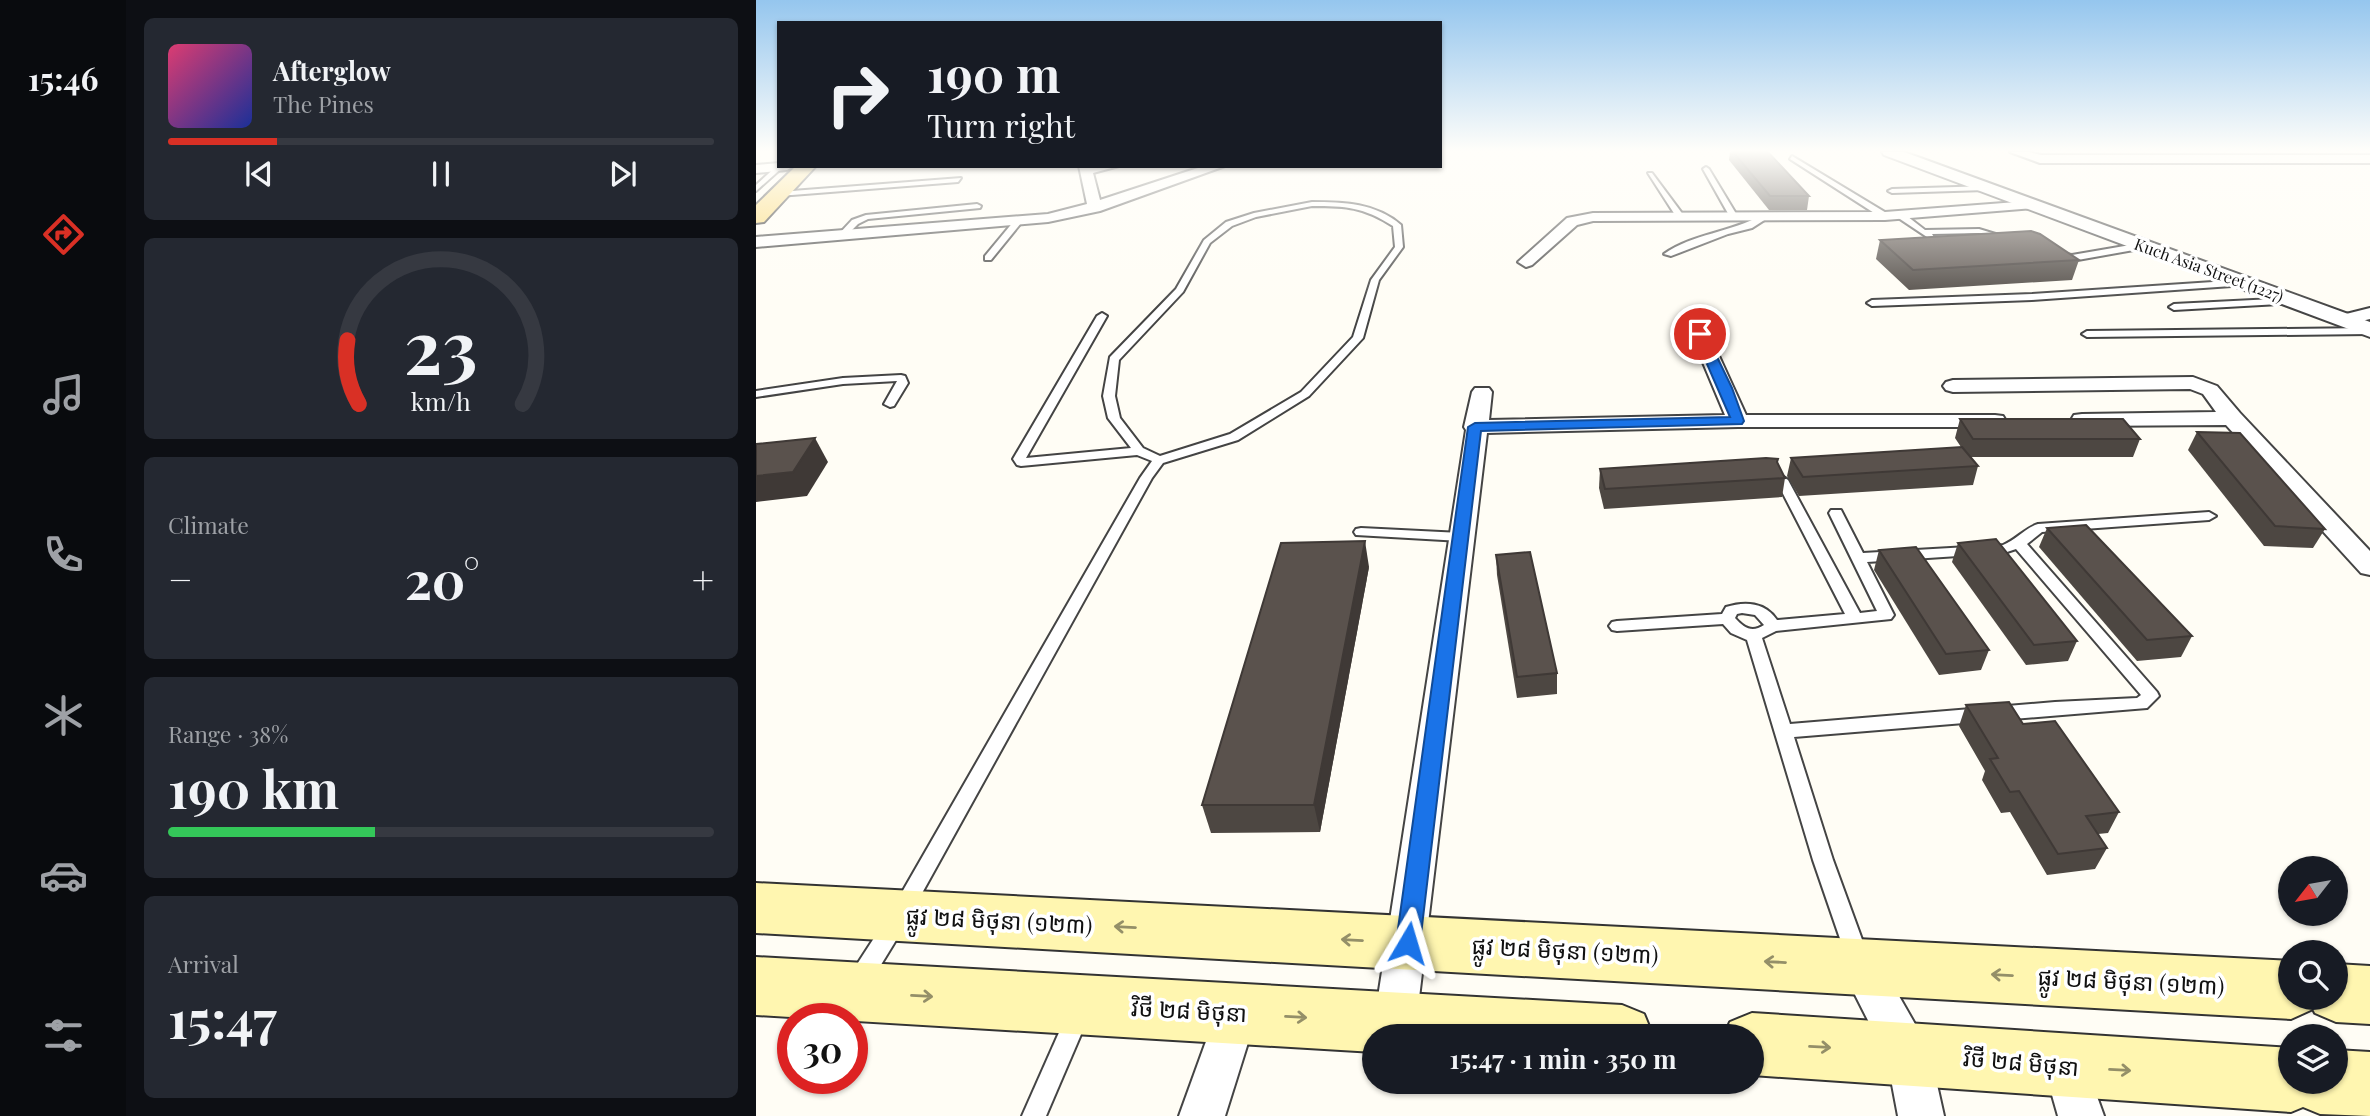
<!DOCTYPE html>
<meta charset="utf-8">
<style>
body{margin:0;font-family:"Playfair Display","Noto Sans Khmer",serif;background:#242831;color:#f1f3f6;height:100vh;display:flex;flex-direction:column;font-size:26px;white-space:nowrap}
*{box-sizing:border-box;margin:0}
p{font-size:23px;color:#9ea1a6}
.icon{flex:none;width:38px;height:38px;fill:none;stroke:currentColor;stroke-width:2;stroke-linecap:round;stroke-linejoin:round}
.map{position:relative;flex:1;overflow:hidden}
.drawer{display:flex;flex-direction:column;gap:18px;padding:18px;background:#0d0f14;width:630px}
.drawer>*{flex:none}
.banner{position:absolute;left:21px;top:21px;width:665px;height:147px;border-radius:0px;box-shadow:0 2px 5px #0004;background:#171b24;color:#f1f3f6;overflow:hidden}
.needle{width:46px;rotate:239deg}
.tools{position:absolute;left:1522px;top:856px;display:grid;gap:14px}
.tools a{display:grid;place-items:center;width:70px;height:70px;border-radius:50%;background:#171b24;box-shadow:0 2px 5px #0004;font-size:35px}
.speed{position:absolute;left:21px;top:1003px;display:flex;gap:14px;font-size:35px;font-weight:700;text-align:center}
.speed>*{display:grid;place-content:center;width:91px;height:91px;border-radius:50%;background:#171b24;box-shadow:0 2px 5px #0004;line-height:1}
.speed .limit{border:10px solid #d22;background:#fff;color:#111}
.pin{position:absolute;display:grid;place-items:center;width:60px;height:60px;color:#fff;margin:-30px;border:4px solid #fff;border-radius:50%;box-shadow:0 2px 7px #0007}
.me{position:absolute;width:77px;margin:-38px;rotate:7deg;stroke-linejoin:round;filter:drop-shadow(0 0 5px #0008)}
.turn{display:flex;align-items:center;gap:24px;height:147px;padding:0 35px;font-size:32px}
.turn .icon{width:91px;height:91px;stroke-width:2.5}
.turn b{display:block;font-size:49px;line-height:60px}
.big{font-size:52px;font-weight:700;line-height:1.1}
.drawer .card{flex:1;display:flex;flex-direction:column;justify-content:center;gap:10px;min-width:0;padding:0 24px;border-radius:10px;background:#242831}
.drawer .dial{align-items:center;gap:0}
.dial svg{height:182px;overflow:visible;fill:none;stroke:#363941;stroke-width:7;stroke-linecap:round;text-anchor:middle}
.dial text{fill:#f1f3f6;stroke:none}
.song{display:flex;align-items:center;gap:21px}
.cover{width:84px;height:84px;border-radius:10px;background:linear-gradient(135deg,hsl(340 70% 55%),hsl(230 70% 35%))}
.played{height:7px;border-radius:4px;background:linear-gradient(90deg,#d93025 20%,#363941 20%)}
.keys{display:flex;justify-content:space-around;direction:ltr}
.heat{display:flex;justify-content:space-between;align-items:center;font-size:38px;direction:ltr}
.charge{height:10px;border-radius:5px;background:linear-gradient(90deg,#34c759 38%,#363941 0)}
.trip{position:absolute;left:606px;top:1024px;width:402px;height:70px;border-radius:35px;background:#171b24;box-shadow:0 2px 5px #0004;font-weight:700;line-height:70px;text-align:center}
main{display:flex;flex:1;min-height:0}
.dock{display:flex;flex-direction:column;width:126px;justify-content:space-around;align-items:center;background:#090b0e;color:#9ea1a6}
.dock .icon{width:49px;height:49px}
.dock .active{color:#d93025}
.dock b{font-size:32px;color:#f1f3f6}
.map>svg:first-child{display:block}
.lines{fill:none;stroke-linecap:round;stroke-linejoin:round}
.service-casing{stroke:#444;stroke-width:4}
.minor-casing{stroke:#444;stroke-width:4}
.tertiary-casing{stroke:#444;stroke-width:4}
.secondary-casing{stroke:#333;stroke-width:4}
.primary-casing{stroke:#222;stroke-width:4}
.service{fill:#fff;fill-rule:evenodd}
.minor{fill:#fff;fill-rule:evenodd}
.tertiary{fill:#fff;fill-rule:evenodd}
.secondary{fill:#fff6b0;fill-rule:evenodd}
.primary{fill:#f9d66b;fill-rule:evenodd}
.wall{fill:#4d4742}
.shaded-wall{fill:#3f3936}
.building{fill:#5a524d;stroke:#3f3936;stroke-width:2}
.oneway{stroke:#948f68}
.route{fill:#1a73e8;stroke:#114b97;stroke-width:2}
.labels{text-anchor:middle;stroke-width:7;stroke-linejoin:round;paint-order:stroke}
.far-street-label{font-size:16px;fill:#111;stroke:#fff}
.near-street-label{font-size:23px;fill:#111;stroke:#fff}
</style>
<main>
<nav class="dock">
<b>15:46</b>
<svg class="icon active" aria-label="directions" viewBox="0 0 24 24"><path d="M12 3l9 9-9 9-9-9zM9 14v-3h6M13 9l2 2-2 2"/></svg>
<svg class="icon" aria-label="music" viewBox="0 0 24 24"><path d="M9 18V5l10-2v13"/><circle cx="6" cy="18" r="3"/><circle cx="16" cy="16" r="3"/></svg>
<svg class="icon" aria-label="phone" viewBox="0 0 24 24"><path d="M5 4h4l2 5-3 2q2 4 5 5l2-3 5 2v4C11 20 4 13 5 4z"/></svg>
<svg class="icon" aria-label="climate" viewBox="0 0 24 24"><path d="M12 3v18M4 7l16 10M4 17L20 7"/></svg>
<svg class="icon" aria-label="car" viewBox="0 0 24 24"><path d="M5 17H2v-5l4-1 3-4h7l3 4 3 1v5h-3M9 17h6M6 11h13"/><circle cx="7" cy="17" r="2"/><circle cx="17" cy="17" r="2"/></svg>
<svg class="icon" aria-label="filters" viewBox="0 0 24 24"><path d="M4 7h16M4 17h16"/><circle cx="9" cy="7" r="2"/><circle cx="15" cy="17" r="2"/></svg>
</nav>
<section class="drawer">
<div class="card">
<div class="song"><i class="cover"></i><div><b>Afterglow</b><p>The Pines</p></div></div>
<div class="played"></div>
<div class="keys"><svg class="icon" aria-label="previous" viewBox="0 0 24 24"><path d="M18 5L8 12l10 7zM5 5v14"/></svg><svg class="icon" aria-label="pause" viewBox="0 0 24 24"><path d="M8 5v14M16 5v14"/></svg><svg class="icon" aria-label="next" viewBox="0 0 24 24"><path d="M6 5l10 7-10 7zM19 5v14"/></svg></div>
</div>
<div class="card dial"><svg viewBox="0 0 100 80">
<path d="M14 69A42 42 0 1 1 86 69"/>
<path d="M14 69A42 42 0 0 1 9 41" stroke="#d93025"/>
<text x="50" y="56" font-size="32" font-weight="700">23</text>
<text x="50" y="72" font-size="11">km/h</text>
</svg></div>
<div class="card"><p>Climate</p>
<div class="heat"><a>−</a><b class="big">20°</b><a>+</a></div>
</div>
<div class="card"><p>Range · 38%</p><b class="big">190 km</b><div class="charge"></div></div>
<div class="card"><p>Arrival</p><b class="big">15:47</b></div>
</section>
<div class="map">
<svg width="1614" height="1116" viewBox="0 0 1614 1116">
<rect width="100%" height="100%" fill="#fffdf5"/>
<g class="lines">
<defs>
<g id="service">
<polygon points="1036,156 1132,214 1133,216 1126,218 1034,159"/>
<polygon points="23,164 28,166 0,191 0,185"/>
<polygon points="950,167 953,169 982,217 981,219 974,217 947,169"/>
<polygon points="892,173 896,173 928,216 927,218 921,218"/>
<polygon points="205,178 202,182 23,196 19,194 23,192"/>
<polygon points="1232,186 1232,190 1229,190 1136,193 1132,191 1136,189"/>
<path d="M556 202C588 202 620 203 645 225L647 247 623 280 607 338 553 396 482 440 407 463 396 478 155 913 148 916 141 913 138 907 141 901 384 478 396 461 381 455 265 466 261 465 257 459 341 316 346 313 351 316 270 458 375 448 352 418 347 396 354 357 420 289 448 240 470 222 498 213ZM556 206C590 206 607 207 637 226L639 247 615 280 597 337 545 392 474 434 404 456 387 448 364 418 359 396 363 360 427 292 454 243 476 226 500 217Z"/>
<polygon points="221,204 225,206 224,208 112,219 102,224 89,237 82,235 96,220 110,215"/>
<polygon points="1141,213 1147,213 1169,230 1223,229 1256,239 1252,241 1223,233 1176,234 1178,237 1174,239 1141,217"/>
<path d="M1006 215 1013 217 996 228 972 234 915 256 908 254C936 234 976 232 1006 215Z"/>
<polygon points="258,221 265,223 235,260 229,260 229,256"/>
<polygon points="1386,243 1390,246 1389,248 1316,261 1297,256 1301,253 1316,255"/>
<polygon points="1487,280 1490,281 1490,285 1276,300 1116,306 1111,303 1116,300 1276,294"/>
<polygon points="1537,298 1540,299 1540,303 1418,310 1413,307 1418,304"/>
<polygon points="1614,328 1614,334 1331,337 1326,334 1331,331"/>
<polygon points="145,375 149,376 152,383 138,406 134,407 128,404 141,381 87,384 0,397 0,391 87,378"/>
<path d="M1026 476 1032 480 1104 613 1121 611 1073 513 1075 510H1085L1107 553 1247 545C1260 540 1269 528 1282 524L1453 512 1460 516 1453 520 1286 532 1271 544 1401 692 1403 696 1391 708 1038 737 1077 860 1112 956 1108 963 1101 966 1094 963 1090 956 1057 860 991 640 975 633 967 624 861 631 856 630 853 626 856 622 861 621 966 614 970 607C989 601 1009 602 1021 620L1089 614 1020 480ZM1260 549 1385 695 1381 698 1299 702 1034 724 1006 638 1020 631 1135 619 1138 615 1111 562 1248 553ZM986 613 999 615 1008 625C996 633 988 628 979 618L981 614Z"/>
<polygon points="605,528 705,533 712,537 705,541 600,535 598,532 600,529"/>
<polygon points="138,916 145,918 148,925 145,932 112,986 104,989 96,986 93,979 96,972 131,918"/>
<polygon points="321,1007 329,1010 332,1018 290,1116 266,1116 313,1010"/>
</g>
<g id="minor">
<polygon points="1254,152 1273,152 1285,155 1614,155 1614,163 1284,163"/>
<polygon points="23,163 23,166 37,166 31,170 0,173 0,165"/>
<polygon points="323,166 363,166 337,173 344,200 448,166 469,166 344,211 292,222 0,247 0,237 292,214 331,204"/>
<polygon points="1274,201 1279,202 1279,208 1129,220 837,221 821,225 776,265 770,267 762,262 811,218 837,213 1129,212"/>
<polygon points="1614,308 1614,319 1588,325 1579,320 1582,316"/>
<polygon points="944,328 953,334 990,415 1239,415 1247,416 1250,421 1247,426 1239,427 982,427 731,433 660,1023 655,1036 623,1036 618,1023 710,430 708,427 716,392 719,388 733,388 736,392 733,420 969,415 935,334"/>
<polygon points="1437,377 1461,386 1484,413 1614,551 1614,575 1605,573 1470,425 1326,426 1318,425 1315,420 1318,415 1326,414 1460,412 1447,394 1434,389 1197,392 1190,390 1187,386 1190,382 1197,380"/>
<polygon points="1105,948 1119,954 1167,1038 1174,1053 1188,1116 1142,1116 1131,1058 1085,967 1091,954"/>
<polygon points="480,994 495,1000 501,1014 469,1116 423,1116 465,1000"/>
<polygon points="1310,1045 1325,1052 1348,1116 1302,1116 1288,1067 1295,1052"/>
</g>
<polygon id="tertiary" points="1126,152 1148,152 1614,322 1614,337 1128,155"/>
<g id="secondary">
<polygon points="0,883 1535,961 1535,998 1580,998 1580,964 1614,966 1614,1024 1580,1022 1559,1013 1557,1009 1535,1019 0,933"/>
<polygon points="0,957 866,1005 888,1014 897,1036 618,1036 618,1052 0,1015"/>
<polygon points="996,1013 1535,1048 1535,1082 1580,1082 1580,1050 1614,1052 1614,1116 1564,1114 1547,1107 1535,1112 996,1075 996,1036 968,1036 974,1022"/>
</g>
<polygon id="primary" points="40,166 60,166 8,222 0,223 0,205"/>
</defs>
<!-- service casing -->
<use href="#service" class="service-casing"/>
<!-- minor casing -->
<use href="#minor" class="minor-casing"/>
<!-- tertiary casing -->
<use href="#tertiary" class="tertiary-casing"/>
<!-- secondary casing -->
<use href="#secondary" class="secondary-casing"/>
<!-- primary casing -->
<use href="#primary" class="primary-casing"/>
<!-- service -->
<use href="#service" class="service"/>
<!-- minor -->
<use href="#minor" class="minor"/>
<!-- tertiary -->
<use href="#tertiary" class="tertiary"/>
<!-- secondary -->
<use href="#secondary" class="secondary"/>
<!-- primary -->
<use href="#primary" class="primary"/>
</g>
<!-- wall -->
<g class="wall">
<polygon points="974,152 1012,152 1053,196 1051,210 1013,210 973,160"/>
<polygon points="1124,240 1323,260 1316,280 1153,290 1120,259"/>
<polygon points="1204,419 1384,439 1377,457 1215,457 1222,466 1217,485 1043,496 1031,476 1035,458 1205,447 1199,438"/>
<polygon points="1441,432 1569,529 1557,548 1508,546 1432,450"/>
<polygon points="1021,464 1029,478 1026,497 848,509 843,488 844,469"/>
<polygon points="1291,528 1436,636 1425,657 1381,661 1283,547"/>
<polygon points="1202,543 1321,641 1312,661 1270,665 1196,562"/>
<polygon points="1123,550 1233,650 1225,670 1183,675 1118,570"/>
<polygon points="740,555 801,673 801,694 761,698 741,575"/>
<polygon points="613,567 564,832 455,833 446,805"/>
<polygon points="1210,705 1267,724 1363,812 1352,833 1342,834 1351,848 1339,869 1291,875 1254,812 1245,813 1226,780 1229,771 1203,726"/>
</g>
<!-- shaded-wall -->
<g class="shaded-wall">
<polygon points="59,438 72,462 51,496 0,502 0,476"/>
<polygon points="609,541 613,567 564,832 558,805"/>
</g>
<!-- building -->
<g class="building">
<polygon points="977,152 1012,152 1053,196 1014,196"/>
<polygon points="1275,231 1284,234 1323,260 1157,270 1124,240"/>
<polygon points="1204,419 1367,419 1384,439 1217,439"/>
<polygon points="1441,432 1484,433 1569,529 1519,526"/>
<polygon points="59,438 37,472 0,476 0,444"/>
<polygon points="1206,447 1222,466 1047,477 1035,458"/>
<polygon points="1010,458 1022,459 1021,462 1029,478 849,489 844,469"/>
<polygon points="1330,525 1436,636 1391,640 1291,528"/>
<polygon points="1240,539 1321,641 1278,645 1202,543"/>
<polygon points="609,541 558,805 446,805 525,543"/>
<polygon points="1160,547 1233,650 1190,654 1123,550"/>
<polygon points="774,552 801,673 761,677 740,555"/>
<polygon points="1253,702 1267,724 1299,721 1363,812 1330,816 1351,848 1302,854 1263,791 1254,792 1234,759 1242,758 1210,705"/>
</g>
<!-- one-way arrows -->
<defs><path id="oneway-shaft" d="M-6 0H5M1.5-3L5.5 0L1.5 3" fill="none" stroke-width="1.6" stroke-linecap="round" stroke-linejoin="round" transform="scale(1.75)"/></defs>
<g class="oneway">
<use href="#oneway-shaft" transform="translate(369 927) rotate(-177)"/>
<use href="#oneway-shaft" transform="translate(596 940) rotate(-177)"/>
<use href="#oneway-shaft" transform="translate(1019 962) rotate(-177)"/>
<use href="#oneway-shaft" transform="translate(1246 975) rotate(-177)"/>
<use href="#oneway-shaft" transform="translate(166 996) rotate(3)"/>
<use href="#oneway-shaft" transform="translate(540 1017) rotate(3)"/>
<use href="#oneway-shaft" transform="translate(1064 1047) rotate(3)"/>
<use href="#oneway-shaft" transform="translate(1364 1070) rotate(3)"/>
</g>
<!-- sky -->
<linearGradient id="sky" x2="0" y2="1"><stop stop-color="#95c6ee"/><stop offset="0.49" stop-color="#fffefa"/><stop offset="1" stop-color="#fffefa" stop-opacity="0"/></linearGradient>
<rect width="1614" height="308" fill="url(#sky)"/>
<!-- route -->
<polygon class="route" points="944,331 950,334 976,388 988,421 986,424 725,431 664,943 661,950 652,954 644,950 640,943 712,427 719,423 974,417 938,334"/>
<g class="labels">
<!-- far-street labels -->
<g class="far-street-label">
<text transform="translate(1453 270) rotate(20)" y="6">Kuch Asia Street (1227)</text>
</g>
<!-- near-street labels -->
<g class="near-street-label">
<text transform="translate(243 921) rotate(3)" y="8">ផ្លូវ ២៨ មិថុនា (១២៣)</text>
<text transform="translate(809 951) rotate(3)" y="8">ផ្លូវ ២៨ មិថុនា (១២៣)</text>
<text transform="translate(1375 982) rotate(3)" y="8">ផ្លូវ ២៨ មិថុនា (១២៣)</text>
<text transform="translate(433 1011) rotate(3)" y="8">វិថី ២៨ មិថុនា</text>
<text transform="translate(1265 1063) rotate(5)" y="8">វិថី ២៨ មិថុនា</text>
</g>
</g>
</svg>
<div class="tools">
<a><svg class="needle" viewBox="-14 -14 28 28"><path d="M0-13l5 13h-10z" fill="#e53935"/><path d="M0 13l5-13h-10z" fill="#9ea1a6"/></svg></a>
<a><svg class="icon" aria-label="search" viewBox="0 0 24 24"><circle cx="10" cy="10" r="6"/><path d="M15 15l6 6"/></svg></a>
<a><svg class="icon" aria-label="layers" viewBox="0 0 24 24"><path d="M12 4l9 5-9 5-9-5zM3 14l9 5 9-5"/></svg></a>
</div>
<div class="speed"><div class="limit">30</div></div>
<div class="pin" style="left:944px;top:334px;background:#d93025"><svg class="icon" aria-label="arrive" viewBox="0 0 24 24"><path d="M6 21V4h12l-3 4 3 4H6"/></svg></div>
<svg class="me" style="left:652px;top:943px" viewBox="-20 -20 40 40"><path d="M0-17L14 15 0 8-14 15z" fill="#1a73e8" stroke="#fff" stroke-width="4"/></svg>
<div class="trip">15:47 · 1 min · 350 m</div>
<div class="banner">
<div class="turn"><svg class="icon" aria-label="right" viewBox="0 0 24 24"><path d="M7 20v-9h11M14 6l5 5-5 5"/></svg><div><b>190 m</b>Turn right</div></div>
</div>
</div>
</main>
